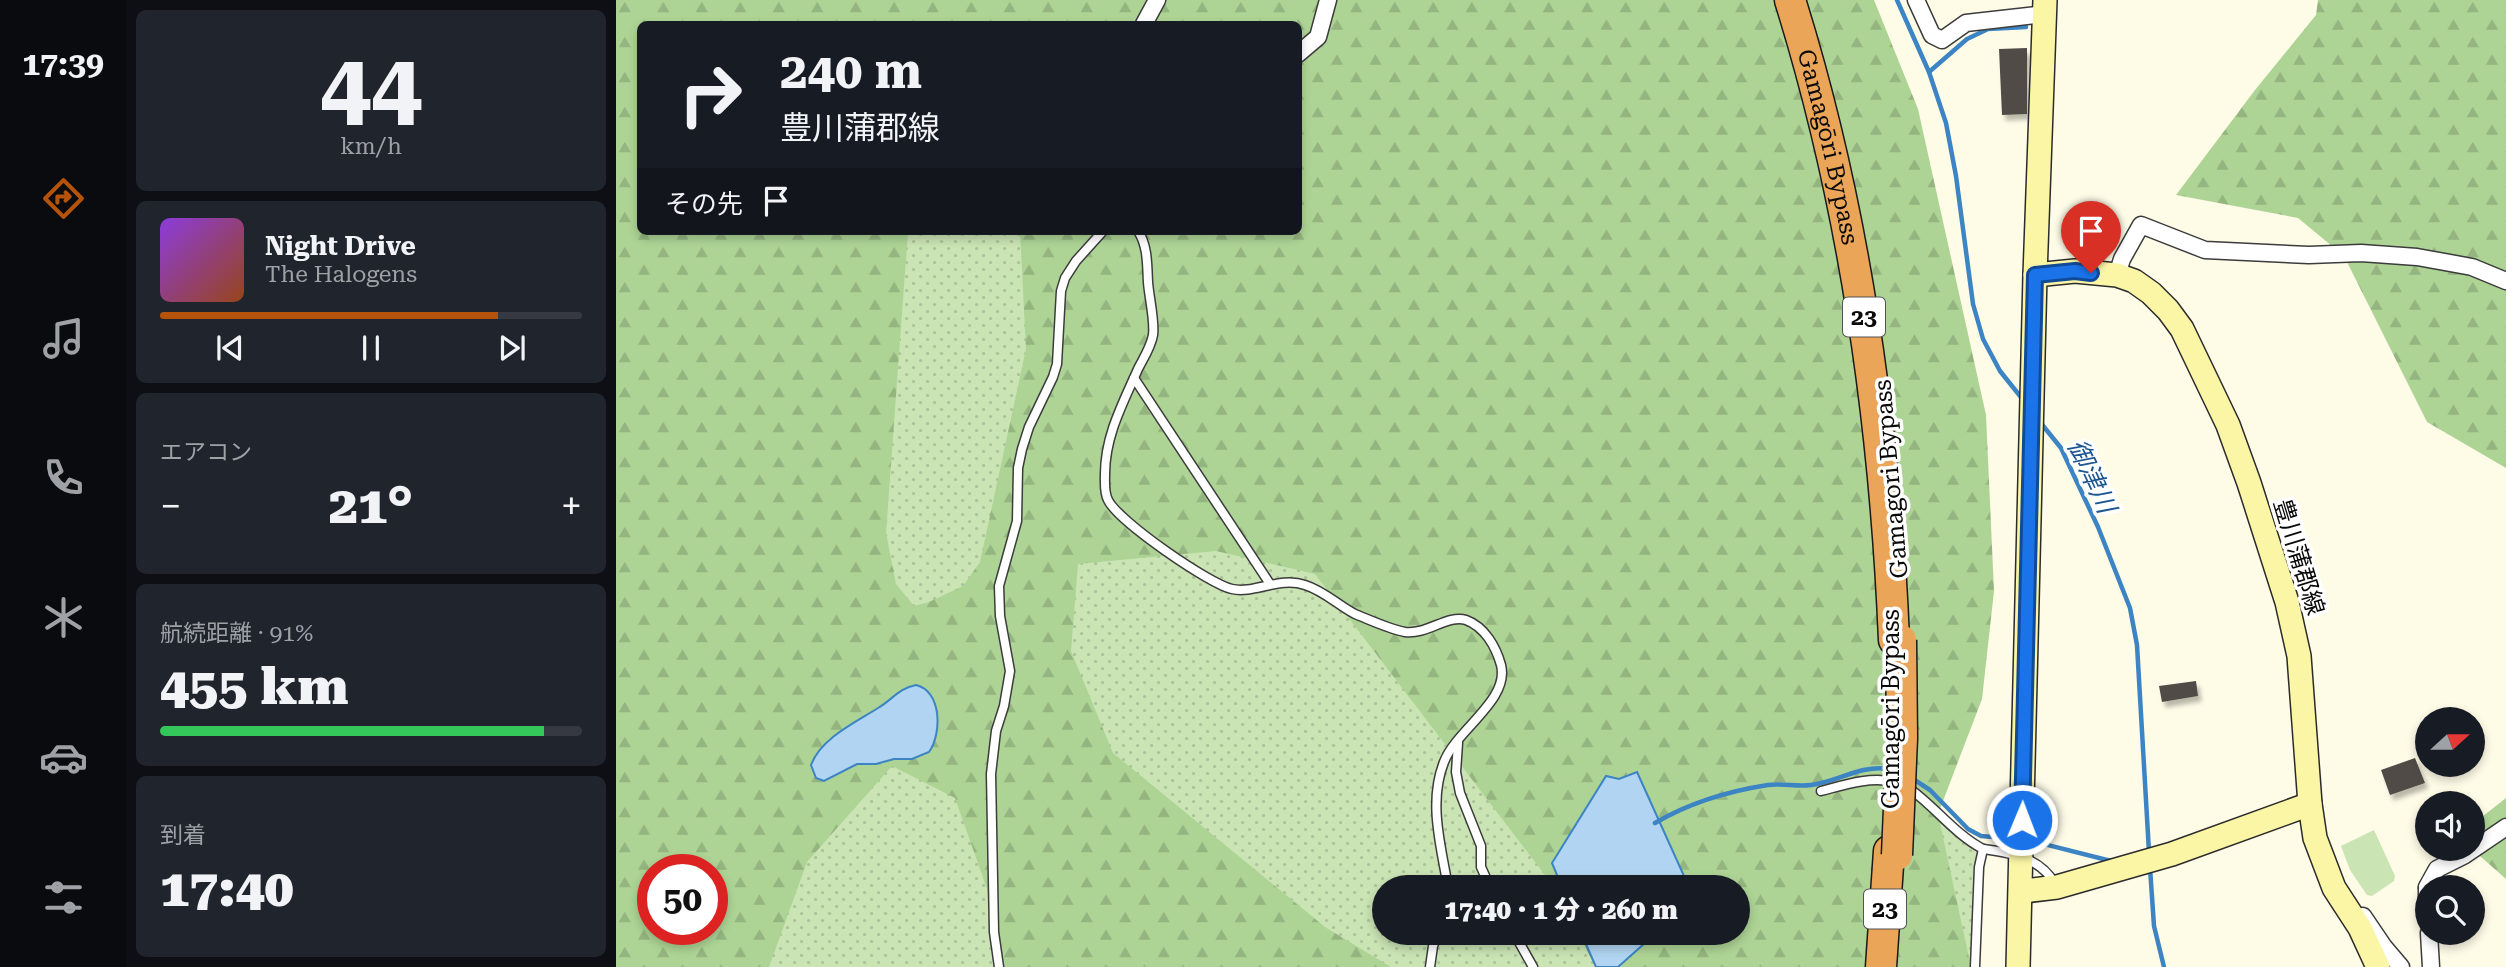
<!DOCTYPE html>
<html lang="ja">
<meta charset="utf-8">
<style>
body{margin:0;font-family:"Roboto Serif","Noto Sans JP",serif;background:#20242c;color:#f1f3f6;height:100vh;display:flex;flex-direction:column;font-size:26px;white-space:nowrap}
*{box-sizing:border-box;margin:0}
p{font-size:23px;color:#9ea1a6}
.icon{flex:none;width:38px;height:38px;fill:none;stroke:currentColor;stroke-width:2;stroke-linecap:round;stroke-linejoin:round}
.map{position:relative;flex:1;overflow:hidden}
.details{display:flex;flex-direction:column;gap:10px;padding:10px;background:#0d0f14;width:490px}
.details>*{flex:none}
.hud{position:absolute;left:21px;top:21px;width:665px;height:214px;border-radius:10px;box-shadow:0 4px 10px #0003;background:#171b24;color:#f1f3f6;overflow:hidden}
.needle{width:46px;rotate:69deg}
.controls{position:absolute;left:1799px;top:707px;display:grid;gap:14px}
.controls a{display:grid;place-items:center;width:70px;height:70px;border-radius:50%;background:#171b24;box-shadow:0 4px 10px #0003;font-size:35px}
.speed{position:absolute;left:21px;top:854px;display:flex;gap:14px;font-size:35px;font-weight:700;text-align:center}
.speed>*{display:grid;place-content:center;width:91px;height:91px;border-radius:50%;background:#171b24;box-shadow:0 4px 10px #0003;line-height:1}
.speed .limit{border:10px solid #d22;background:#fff;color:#111}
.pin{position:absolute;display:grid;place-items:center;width:60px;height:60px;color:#fff;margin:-72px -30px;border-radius:50% 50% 50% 0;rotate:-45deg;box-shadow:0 0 7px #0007}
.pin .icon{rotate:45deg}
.me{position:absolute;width:77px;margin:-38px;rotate:1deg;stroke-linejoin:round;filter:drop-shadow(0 0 5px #0008)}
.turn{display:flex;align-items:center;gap:24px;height:147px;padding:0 28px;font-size:32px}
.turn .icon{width:91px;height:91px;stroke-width:2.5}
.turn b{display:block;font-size:49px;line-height:60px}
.then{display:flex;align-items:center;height:66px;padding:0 28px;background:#0003;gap:14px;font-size:26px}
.big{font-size:52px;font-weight:800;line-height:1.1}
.details .widget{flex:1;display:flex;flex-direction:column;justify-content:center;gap:10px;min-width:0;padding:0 24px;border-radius:10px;background:#20242c}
.details .dial{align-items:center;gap:0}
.dial b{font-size:91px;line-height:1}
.song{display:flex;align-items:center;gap:21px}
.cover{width:84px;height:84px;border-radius:10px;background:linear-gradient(135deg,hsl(270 70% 55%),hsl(20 70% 35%))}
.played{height:7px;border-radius:4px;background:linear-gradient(90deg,#b45309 80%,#363941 80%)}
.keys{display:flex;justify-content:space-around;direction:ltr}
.heat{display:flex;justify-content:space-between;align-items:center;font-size:38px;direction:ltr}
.charge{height:10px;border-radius:5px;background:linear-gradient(90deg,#34c759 91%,#363941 0)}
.trip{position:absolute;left:756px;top:875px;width:378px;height:70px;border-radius:35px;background:#171b24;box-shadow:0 4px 10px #0003;font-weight:800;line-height:70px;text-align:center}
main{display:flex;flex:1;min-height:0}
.dock{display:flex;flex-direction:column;width:126px;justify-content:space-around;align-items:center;background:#090b0e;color:#9ea1a6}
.dock .icon{width:49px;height:49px}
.dock .active{color:#b45309}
.dock b{font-size:32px;color:#f1f3f6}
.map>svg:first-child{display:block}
.grass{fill:url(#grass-dots);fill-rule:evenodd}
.forest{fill:url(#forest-firs);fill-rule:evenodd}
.park{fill:#cae4b4}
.water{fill:#b0d4f1;stroke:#3c84c3;stroke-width:2}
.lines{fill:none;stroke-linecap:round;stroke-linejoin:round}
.stream{stroke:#3c84c3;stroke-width:4.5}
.building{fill:#514c47;filter:url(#shadow)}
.lane-casing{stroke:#3c3c3c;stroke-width:11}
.street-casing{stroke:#3c3c3c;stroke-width:19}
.secondary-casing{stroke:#2b2b2b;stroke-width:26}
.highway-casing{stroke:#1a1a1a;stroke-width:33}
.lane{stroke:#fff;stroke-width:8}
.street{stroke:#fff;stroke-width:16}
.secondary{stroke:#faf6a6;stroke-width:23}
.highway{stroke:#eba558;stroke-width:30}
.highway-bridge-casing{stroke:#1a1a1a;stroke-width:33;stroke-linecap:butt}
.highway-bridge{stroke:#eba558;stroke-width:30}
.route-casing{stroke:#114b97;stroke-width:18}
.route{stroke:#1a73e8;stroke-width:12}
.labels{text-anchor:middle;stroke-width:7;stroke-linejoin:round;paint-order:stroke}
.shield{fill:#fff;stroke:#535353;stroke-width:2}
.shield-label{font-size:23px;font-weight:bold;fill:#090909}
.street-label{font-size:24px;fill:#090909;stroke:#fff}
.water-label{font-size:26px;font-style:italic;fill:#1d5691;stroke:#fff}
</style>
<main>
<nav class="dock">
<b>17:39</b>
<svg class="icon active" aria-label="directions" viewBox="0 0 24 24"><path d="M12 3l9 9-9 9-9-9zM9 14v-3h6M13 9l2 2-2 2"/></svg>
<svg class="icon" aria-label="music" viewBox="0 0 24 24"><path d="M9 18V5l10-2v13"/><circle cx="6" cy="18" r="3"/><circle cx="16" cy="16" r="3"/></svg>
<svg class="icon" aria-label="phone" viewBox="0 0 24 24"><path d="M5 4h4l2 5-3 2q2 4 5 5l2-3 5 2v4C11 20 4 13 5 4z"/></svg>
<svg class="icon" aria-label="climate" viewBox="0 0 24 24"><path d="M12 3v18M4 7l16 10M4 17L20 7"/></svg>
<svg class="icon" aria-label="car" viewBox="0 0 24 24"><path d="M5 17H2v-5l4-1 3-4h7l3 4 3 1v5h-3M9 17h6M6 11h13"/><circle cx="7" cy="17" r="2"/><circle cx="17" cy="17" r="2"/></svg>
<svg class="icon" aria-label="filters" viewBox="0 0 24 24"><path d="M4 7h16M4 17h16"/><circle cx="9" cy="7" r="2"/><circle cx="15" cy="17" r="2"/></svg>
</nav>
<section class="details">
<div class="widget dial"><b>44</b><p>km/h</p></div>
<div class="widget">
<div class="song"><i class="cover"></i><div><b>Night Drive</b><p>The Halogens</p></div></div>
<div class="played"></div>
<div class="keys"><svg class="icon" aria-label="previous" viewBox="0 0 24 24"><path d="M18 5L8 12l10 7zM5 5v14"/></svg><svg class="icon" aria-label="pause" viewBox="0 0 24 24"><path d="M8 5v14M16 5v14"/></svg><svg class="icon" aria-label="next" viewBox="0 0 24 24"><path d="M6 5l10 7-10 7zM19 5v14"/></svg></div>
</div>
<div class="widget"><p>エアコン</p>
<div class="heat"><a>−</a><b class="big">21°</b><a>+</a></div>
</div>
<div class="widget"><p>航続距離 · 91%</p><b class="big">455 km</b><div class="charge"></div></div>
<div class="widget"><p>到着</p><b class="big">17:40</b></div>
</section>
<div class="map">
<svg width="1890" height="967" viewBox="0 0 1890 967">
<defs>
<pattern id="grass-dots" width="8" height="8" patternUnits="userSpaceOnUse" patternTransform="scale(1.75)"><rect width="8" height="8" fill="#cae4b4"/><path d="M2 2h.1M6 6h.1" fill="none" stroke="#acc299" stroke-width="1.8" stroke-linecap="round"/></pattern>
<pattern id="forest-firs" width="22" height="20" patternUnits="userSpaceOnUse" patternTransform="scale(1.75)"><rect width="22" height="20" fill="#add495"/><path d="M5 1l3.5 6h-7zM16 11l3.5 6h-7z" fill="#94b57f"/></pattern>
<filter id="shadow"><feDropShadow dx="3.5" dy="5.5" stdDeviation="2" flood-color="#0004"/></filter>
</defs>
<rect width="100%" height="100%" fill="#fefbe7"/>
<!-- grass -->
<path class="grass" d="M0 0H858L1318 814 1343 839 1369 859 1363 967H0ZM24 24H682V231H24ZM37 870H96V929H37ZM768 887H1122V933H768Z"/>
<!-- forest -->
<g class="forest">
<path d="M0 0H1258L1302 109 1370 415 1378 591 1366 699 1322 814 1355 967H980L961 933H1122V887H936L929 875 699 574 600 551 462 564 455 651 497 753 709 927 775 967H378L371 889 339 798 276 766 191 862 153 967H0ZM24 24H682V231H404L410 349 364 562 347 586 313 602 298 606 280 584 270 533 292 231H24ZM37 870H96V929H37Z"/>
<polygon points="1702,0 1890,0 1890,468 1811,422 1728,256 1682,218 1560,195 1639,90 1700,15"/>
<polygon points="1890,798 1890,879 1856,849 1857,824"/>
</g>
<!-- park -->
<polygon class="park" points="1758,830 1779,876 1778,881 1756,896 1751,895 1734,870 1725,846"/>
<!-- water -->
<g class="water">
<path d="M300 685C326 691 326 734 313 752L296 759H278L260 764H241L208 781 200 778 195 765C205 738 240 722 262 708 276 700 283 688 300 685Z"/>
<polygon points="1021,772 1073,887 946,887 936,863 990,776 1003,779"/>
<polygon points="965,933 1044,933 1038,935 1002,967 980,967"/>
</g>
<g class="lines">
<!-- stream -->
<g class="stream">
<polyline points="1281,0 1313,72 1330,123 1340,176 1357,304 1367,339 1384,371 1408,401"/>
<polyline points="1313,72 1351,39 1372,29 1410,27"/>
<polyline points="1424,422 1445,448 1482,527 1514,608 1521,645 1533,852"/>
<polyline points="1294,777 1314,790 1352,829 1365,836 1400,839"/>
<path d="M1039 823C1073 803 1113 791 1152 785 1166 783 1181 787 1195 785 1222 782 1245 764 1273 769"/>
<polyline points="1412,840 1499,862"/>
<polyline points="1534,868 1538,926 1548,967"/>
</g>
</g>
<!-- building -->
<g class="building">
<polygon points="1411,48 1411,114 1386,115 1383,49"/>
<polygon points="1580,681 1582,696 1546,702 1543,686"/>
<polygon points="1799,758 1809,783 1774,795 1765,770"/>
</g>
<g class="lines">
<defs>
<g id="lane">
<path d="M522 231C532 246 531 265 532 282 533 297 539 321 537 335 535 347 527 359 522 369 507 403 489 436 489 474 489 482 488 493 492 500 502 521 593 584 616 589 638 594 664 576 689 585 708 591 722 605 739 614 754 620 773 629 789 632 811 635 832 614 850 620 869 627 880 647 885 665 894 700 840 730 828 762 812 802 825 846 832 887"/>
<polyline points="518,378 654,584"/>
<polyline points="842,743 840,772 844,793 865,846 865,867 874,887"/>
<path d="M1290 786C1318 805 1337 833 1367 849"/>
<path d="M1205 791C1228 785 1254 776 1278 782"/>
<polyline points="898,933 917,967"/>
<polyline points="383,967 378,932 375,774 380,731 388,706 394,671 384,616 383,586 401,521 402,468 406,449 413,427 437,377 441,364 445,291 449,278 460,261 487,231"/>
<polyline points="814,967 817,946 822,933"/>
<path d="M1359 967 1363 867 1367 849C1395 853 1424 857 1439 884"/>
</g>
<g id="street">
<polyline points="1300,0 1316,35 1326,40 1350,23 1429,14"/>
<polyline points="528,24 541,0"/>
<polyline points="682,54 702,37 712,0"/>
<polyline points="1501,275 1506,259 1525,225 1589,250 1693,255 1745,253 1801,257 1856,267 1890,281"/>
<polyline points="1811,887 1821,869 1849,855 1890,827"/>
<polyline points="1811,888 1811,908"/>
<polyline points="1747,916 1768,947 1785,967"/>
<polyline points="1813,933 1815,967"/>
</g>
<g id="secondary">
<polyline points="1429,0 1419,275 1459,271 1501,275 1518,281 1535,293 1552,310 1566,329 1612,425 1633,483 1671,602 1683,656 1694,804 1699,838 1718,888 1744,928 1762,967"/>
<polyline points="1408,891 1441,887 1556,854 1694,804"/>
<polyline points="1402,967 1419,275"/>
</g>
<g id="highway">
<path id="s1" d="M1174 0C1239 208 1269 423 1278 640"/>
<polyline points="1265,967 1273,851"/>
</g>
</defs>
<!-- lane casing -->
<use href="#lane" class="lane-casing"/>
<!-- street casing -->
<use href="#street" class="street-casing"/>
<!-- secondary casing -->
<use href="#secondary" class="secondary-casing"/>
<!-- highway casing -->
<use href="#highway" class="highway-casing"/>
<!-- lane -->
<use href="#lane" class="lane"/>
<!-- street -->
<use href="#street" class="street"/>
<!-- secondary -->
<use href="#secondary" class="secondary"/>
<!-- highway -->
<use href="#highway" class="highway"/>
<defs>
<polyline id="highway-bridge" points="1281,855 1286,738 1285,640"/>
</defs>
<!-- highway-bridge casing -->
<use href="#highway-bridge" class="highway-bridge-casing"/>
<!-- highway-bridge -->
<use href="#highway-bridge" class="highway-bridge"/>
</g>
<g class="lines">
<defs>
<polyline id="route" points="1406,820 1419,275 1459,271 1475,273"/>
</defs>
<!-- route casing -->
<use href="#route" class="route-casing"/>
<!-- route -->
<use href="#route" class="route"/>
</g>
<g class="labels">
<!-- shield labels -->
<g class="shield">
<rect x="1227" y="297.5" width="42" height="39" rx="5"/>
<rect x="1248" y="889.5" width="42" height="39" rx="5"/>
</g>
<g class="shield-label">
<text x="1248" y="325">23</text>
<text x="1269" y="917">23</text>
</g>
<!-- street labels -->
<g class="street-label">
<text dy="8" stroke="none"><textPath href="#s1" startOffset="152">Gamagōri Bypass</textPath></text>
<text transform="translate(1275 479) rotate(-95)" y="8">Gamagori Bypass</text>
<text transform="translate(1683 557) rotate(73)" y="8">豊川蒲郡線</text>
<text transform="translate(1275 709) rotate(-90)" y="8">Gamagōri Bypass</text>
</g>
<!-- water labels -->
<g class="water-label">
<text transform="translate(1476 476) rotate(65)" y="9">御津川</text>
</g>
</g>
</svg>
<div class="controls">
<a><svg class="needle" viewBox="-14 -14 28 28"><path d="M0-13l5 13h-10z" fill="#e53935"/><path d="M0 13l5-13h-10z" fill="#9ea1a6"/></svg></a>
<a><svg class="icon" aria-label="sound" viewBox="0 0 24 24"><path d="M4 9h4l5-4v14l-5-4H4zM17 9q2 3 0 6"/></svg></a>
<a><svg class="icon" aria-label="search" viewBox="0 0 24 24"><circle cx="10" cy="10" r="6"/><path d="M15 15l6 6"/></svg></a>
</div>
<div class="speed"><div class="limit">50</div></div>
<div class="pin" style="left:1475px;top:273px;background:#d93025"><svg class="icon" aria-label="arrive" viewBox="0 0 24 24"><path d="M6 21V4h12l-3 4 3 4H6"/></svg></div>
<svg class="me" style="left:1406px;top:820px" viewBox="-20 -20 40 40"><circle r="17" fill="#1a73e8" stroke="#fff" stroke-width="3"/><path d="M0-11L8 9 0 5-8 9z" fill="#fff"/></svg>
<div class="trip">17:40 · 1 分 · 260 m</div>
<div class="hud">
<div class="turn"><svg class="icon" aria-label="right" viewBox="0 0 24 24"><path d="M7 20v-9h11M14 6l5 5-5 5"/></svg><div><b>240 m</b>豊川蒲郡線</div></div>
<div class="then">その先<svg class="icon" aria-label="arrive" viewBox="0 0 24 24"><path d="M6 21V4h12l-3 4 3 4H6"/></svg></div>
</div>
</div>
</main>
